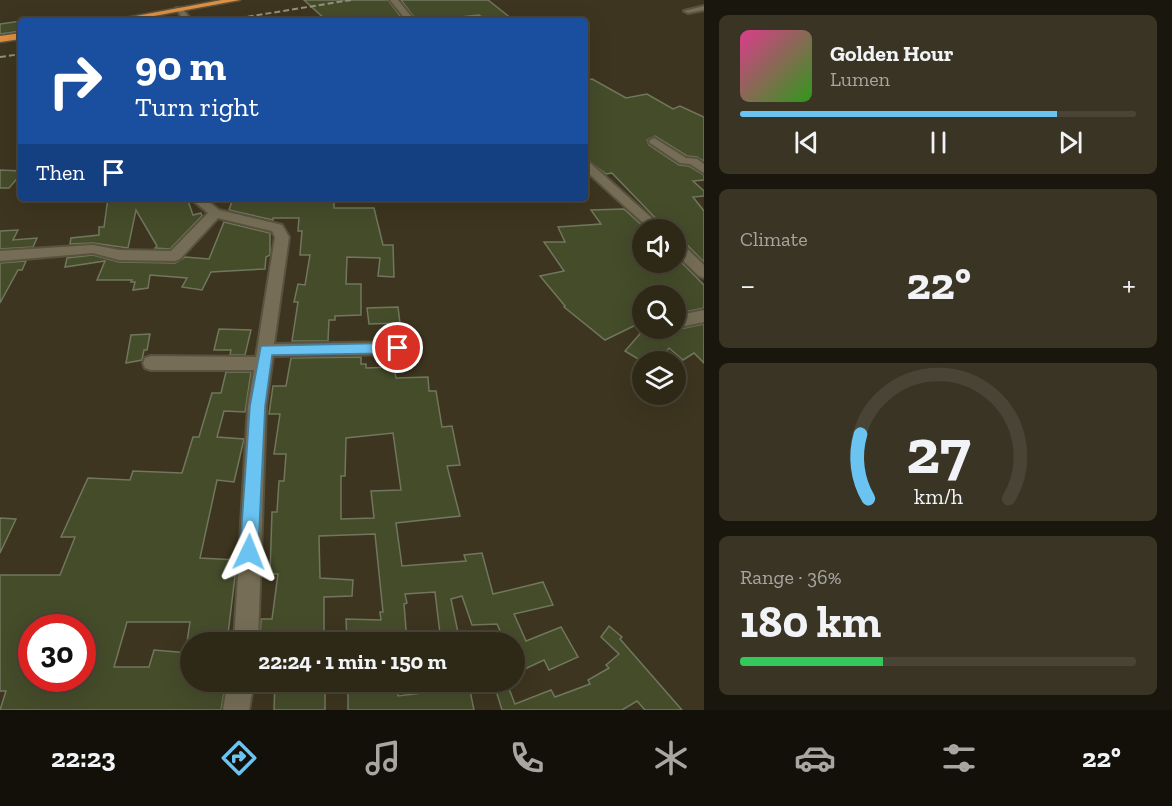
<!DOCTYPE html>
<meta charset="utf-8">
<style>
body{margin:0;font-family:"Zilla Slab",serif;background:#3a3424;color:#f1f3f6;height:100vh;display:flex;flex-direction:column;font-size:22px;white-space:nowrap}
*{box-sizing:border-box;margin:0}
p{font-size:20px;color:#a7a6a1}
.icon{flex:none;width:33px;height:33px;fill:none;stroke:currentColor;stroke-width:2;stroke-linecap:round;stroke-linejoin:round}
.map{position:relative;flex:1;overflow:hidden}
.panel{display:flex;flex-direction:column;gap:15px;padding:15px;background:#19160d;width:468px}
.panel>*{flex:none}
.top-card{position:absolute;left:18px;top:18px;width:570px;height:183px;border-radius:6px;box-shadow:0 6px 24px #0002,0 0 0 2px #494436;background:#1a4fa0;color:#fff;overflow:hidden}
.tools{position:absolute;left:632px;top:219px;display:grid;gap:12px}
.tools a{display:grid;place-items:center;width:54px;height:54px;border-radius:50%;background:#2e2817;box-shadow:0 6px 24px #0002,0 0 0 2px #494436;font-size:30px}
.speed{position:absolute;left:18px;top:614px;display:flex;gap:12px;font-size:30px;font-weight:700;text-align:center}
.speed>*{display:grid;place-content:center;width:78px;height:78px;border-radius:50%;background:#2e2817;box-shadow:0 6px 24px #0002,0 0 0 2px #494436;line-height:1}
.speed .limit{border:9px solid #d22;background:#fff;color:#111}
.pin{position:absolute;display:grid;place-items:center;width:51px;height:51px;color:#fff;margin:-26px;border:3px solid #fff;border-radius:50%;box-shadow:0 2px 6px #0007}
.me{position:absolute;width:66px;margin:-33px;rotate:2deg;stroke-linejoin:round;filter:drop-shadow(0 0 4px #0008)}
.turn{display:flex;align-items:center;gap:21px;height:126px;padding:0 18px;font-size:27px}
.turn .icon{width:78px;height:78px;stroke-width:2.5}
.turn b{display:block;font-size:42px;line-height:51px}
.then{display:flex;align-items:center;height:57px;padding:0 18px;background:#0003;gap:12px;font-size:22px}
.big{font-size:45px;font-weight:800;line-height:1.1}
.panel .tile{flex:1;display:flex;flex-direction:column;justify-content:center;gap:9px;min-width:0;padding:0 21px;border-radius:9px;background:#3a3424}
.panel .dial{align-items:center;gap:0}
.dial svg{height:156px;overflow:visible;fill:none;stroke:#494436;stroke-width:7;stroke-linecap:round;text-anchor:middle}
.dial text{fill:#f1f3f6;stroke:none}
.song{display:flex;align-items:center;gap:18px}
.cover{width:72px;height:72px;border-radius:9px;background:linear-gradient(135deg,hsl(330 70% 55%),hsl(110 70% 35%))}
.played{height:6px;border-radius:3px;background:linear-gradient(90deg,#6ac3f1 80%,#494436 80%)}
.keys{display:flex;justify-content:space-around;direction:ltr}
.heat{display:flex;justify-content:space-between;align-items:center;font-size:33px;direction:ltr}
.charge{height:9px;border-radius:4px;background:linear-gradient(90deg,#34c759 36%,#494436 0)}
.trip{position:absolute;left:180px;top:632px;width:345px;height:60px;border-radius:30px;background:#2e2817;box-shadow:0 6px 24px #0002,0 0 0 2px #494436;font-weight:800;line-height:60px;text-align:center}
.menu{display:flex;height:96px;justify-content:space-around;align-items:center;background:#121009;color:#a7a6a1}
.menu .icon{width:42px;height:42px}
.menu .on{color:#6ac3f1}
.menu b{font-size:27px;color:#f1f3f6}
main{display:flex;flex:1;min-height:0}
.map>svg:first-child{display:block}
.building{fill:#454c2a;stroke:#70775e;stroke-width:1.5;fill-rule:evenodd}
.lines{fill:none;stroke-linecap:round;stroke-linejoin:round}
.minor-casing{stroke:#59523f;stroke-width:4}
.highway-casing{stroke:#59523f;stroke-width:3}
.minor{fill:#756d55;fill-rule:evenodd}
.highway{fill:#de8f40;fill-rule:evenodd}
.rail{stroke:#958f7d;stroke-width:2;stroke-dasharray:6 3;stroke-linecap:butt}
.route{fill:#6ac3f1;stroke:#457f9d;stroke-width:1.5}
</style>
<main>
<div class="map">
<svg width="704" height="710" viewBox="0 0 704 710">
<rect width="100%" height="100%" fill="#3d351f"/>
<!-- building -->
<g class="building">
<polygon points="304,0 388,0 404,21 331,21 326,20"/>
<polygon points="401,0 488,0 512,19 488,21 479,15 442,19 443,21 417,21"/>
<polygon points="21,21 21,31 0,34 0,24"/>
<polygon points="592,79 626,98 647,94 673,109 680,106 704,117 704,161 697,157 687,156 655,136 647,140 649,145 679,165 689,166 704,175 704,180 693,181 704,191 704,196 693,197 704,211 704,262 682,240 675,239 675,230 667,230 612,173 606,174 585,158 585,81"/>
<polygon points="0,170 21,171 21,174 9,188 0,188"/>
<polygon points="108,198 187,198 193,215 201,213 202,216 170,249 155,248 157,246 136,210 128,248 93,243 70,244 71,238 99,235 99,227 104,227"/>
<polygon points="233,198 334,198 334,208 374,208 383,245 393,245 394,277 378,276 380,258 347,257 346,284 361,284 361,315 335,316 335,320 329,320 328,341 292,341 298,302 294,302 298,284 305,285 310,255 300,255 302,231 298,231 299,218 273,218 273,220 229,210"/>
<polygon points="624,209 647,230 642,230 642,262 675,262 675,256 704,285 704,308 675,314 675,296 642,296 642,322 605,340 564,307 565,306 540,276 564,271 544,242 565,242 558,227 601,224 591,210"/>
<polygon points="224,222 270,233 270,255 266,257 265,269 211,272 202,290 182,287 187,278 150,275 148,288 133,290 135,282 131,282 132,280 97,280 105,261 65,267 67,258 93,255 119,262 175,263 185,257 209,259"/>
<polygon points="18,230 13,240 37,238 33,247 0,249 0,231"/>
<polygon points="26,261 22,270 18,270 0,303 0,263"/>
<polygon points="398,307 400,323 369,324 367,308"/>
<polygon points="704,324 704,363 694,353 683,360 669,348 658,362 643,362 625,351 645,328 675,330"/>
<polygon points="219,329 251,330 245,355 230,355 231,350 214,350"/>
<polygon points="150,334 147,350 144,350 142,360 126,363 131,335"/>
<path d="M361 357V364H366V368L394 367 396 378 428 377 429 391H436L442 427 452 426 460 465 447 466 460 516 396 523 402 566 466 561 464 555 482 553 493 594 543 582 553 605 514 614 526 641 561 627 578 657 549 670 544 660 514 674V642H505L497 624 472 625 462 596 451 599 460 642H441L435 592 405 594 407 603 404 604 407 642H347L346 619 381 620 380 612H383L375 534 319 536 320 578 353 580 352 596 324 597V642H260L261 619H272L278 574H270L272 512H277L279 481H284L286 454H274L280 414H269L273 386H286L291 358ZM393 433 401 490 371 491 374 518 341 519V476H345L346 438Z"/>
<path d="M226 372H251L245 412 224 411 217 437 244 439 234 482 217 480 200 558 237 560 227 642H187L190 622H127L114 667H149L154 650 190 653V681H226L221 710H0L6 691H0V575H60L75 537H61L88 478 130 480 133 471 182 473 193 437H199L212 393H221ZM32 627H82V678H32V667L24 666 32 647Z"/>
<polygon points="0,518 16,519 0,553"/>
<polygon points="609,626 622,637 620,639 682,710 645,710 637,701 622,710 502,710 493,681 506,681 515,704 551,690 555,697 590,684 588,680 609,668 606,665 619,654 601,637"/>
<polygon points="275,681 325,681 325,710 274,710"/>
<polygon points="348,681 397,681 398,696 430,692 429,681 468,681 474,710 348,710"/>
</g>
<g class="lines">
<defs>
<g id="minor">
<polygon points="390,0 398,0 415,21 407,21"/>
<polygon points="704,6 704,10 688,13 684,11"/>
<polygon points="176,8 182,8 192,21 184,21"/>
<polygon points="654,138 686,158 697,159 704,164 704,173 690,164 680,163 650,143 649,141"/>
<polygon points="585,161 589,162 665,230 651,230 585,170"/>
<polygon points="190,198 204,198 219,210 282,225 289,237 274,344 398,342 404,344 406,348 404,352 398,354 273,356 266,406 258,642 234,642 248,406 254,370 151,370 145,368 143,363 145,358 151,356 256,357 275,237 272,231 218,218 180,259 175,261 119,260 93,253 0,261 0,251 93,245 119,250 171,251 208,213"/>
<polygon points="675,241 680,242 704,265 704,278 699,276 675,253"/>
<polygon points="704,310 704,322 675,328 675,316"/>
<polygon points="228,681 254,681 249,710 223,710"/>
</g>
<g id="highway">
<polygon points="222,0 240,0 127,21 109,21"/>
<polygon points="21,33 21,39 0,42 0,36"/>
</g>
</defs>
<!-- minor casing -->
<use href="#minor" class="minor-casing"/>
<!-- highway casing -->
<use href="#highway" class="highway-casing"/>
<!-- minor -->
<use href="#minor" class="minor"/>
<!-- highway -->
<use href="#highway" class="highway"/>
<!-- rail -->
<g class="rail">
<polyline points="221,21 351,0"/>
<polyline points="0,57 21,54"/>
</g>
</g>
<!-- route -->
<polygon class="route" points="398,343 405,348 398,353 272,355 265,406 258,552 256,558 249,561 243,558 240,552 250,406 261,346"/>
</svg>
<div class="tools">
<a><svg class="icon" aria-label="sound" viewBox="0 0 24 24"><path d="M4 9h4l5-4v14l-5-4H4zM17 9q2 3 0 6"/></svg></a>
<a><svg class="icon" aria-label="search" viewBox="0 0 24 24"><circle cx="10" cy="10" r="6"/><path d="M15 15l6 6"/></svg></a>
<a><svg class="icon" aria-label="layers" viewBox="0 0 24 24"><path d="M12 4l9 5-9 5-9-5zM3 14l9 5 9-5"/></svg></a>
</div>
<div class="speed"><div class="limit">30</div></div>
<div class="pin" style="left:398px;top:348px;background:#d93025"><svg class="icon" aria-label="arrive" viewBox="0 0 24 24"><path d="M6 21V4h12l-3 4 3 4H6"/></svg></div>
<svg class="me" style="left:249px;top:552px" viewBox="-20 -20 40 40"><path d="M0-17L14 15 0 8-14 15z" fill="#6ac3f1" stroke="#fff" stroke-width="4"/></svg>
<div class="trip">22:24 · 1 min · 150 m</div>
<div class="top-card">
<div class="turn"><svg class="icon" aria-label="right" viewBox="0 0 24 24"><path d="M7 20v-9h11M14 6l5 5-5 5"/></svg><div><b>90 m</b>Turn right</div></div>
<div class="then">Then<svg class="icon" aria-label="arrive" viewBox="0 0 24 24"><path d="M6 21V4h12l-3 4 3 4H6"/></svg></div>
</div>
</div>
<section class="panel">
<div class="tile">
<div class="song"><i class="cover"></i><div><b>Golden Hour</b><p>Lumen</p></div></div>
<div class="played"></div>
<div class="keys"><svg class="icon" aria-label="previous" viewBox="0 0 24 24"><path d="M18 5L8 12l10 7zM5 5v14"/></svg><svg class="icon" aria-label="pause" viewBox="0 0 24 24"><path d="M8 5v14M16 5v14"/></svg><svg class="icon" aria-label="next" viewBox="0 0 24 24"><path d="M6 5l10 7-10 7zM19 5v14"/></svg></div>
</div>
<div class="tile"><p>Climate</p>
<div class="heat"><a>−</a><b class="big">22°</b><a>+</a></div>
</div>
<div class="tile dial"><svg viewBox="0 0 100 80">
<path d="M14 69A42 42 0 1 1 86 69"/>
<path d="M14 69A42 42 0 0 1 10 36" stroke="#6ac3f1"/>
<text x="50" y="56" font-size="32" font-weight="700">27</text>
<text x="50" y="72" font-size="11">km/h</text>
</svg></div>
<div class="tile"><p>Range · 36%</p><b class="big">180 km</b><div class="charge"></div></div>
</section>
</main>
<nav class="menu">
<b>22:23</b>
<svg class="icon on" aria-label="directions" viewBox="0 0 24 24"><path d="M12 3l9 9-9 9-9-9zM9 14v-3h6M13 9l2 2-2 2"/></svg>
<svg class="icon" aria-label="music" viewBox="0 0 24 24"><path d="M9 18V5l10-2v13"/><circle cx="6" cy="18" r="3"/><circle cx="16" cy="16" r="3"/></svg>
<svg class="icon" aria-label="phone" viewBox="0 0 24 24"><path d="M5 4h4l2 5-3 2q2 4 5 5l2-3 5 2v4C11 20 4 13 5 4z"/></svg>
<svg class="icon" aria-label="climate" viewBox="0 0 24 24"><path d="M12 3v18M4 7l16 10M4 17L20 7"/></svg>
<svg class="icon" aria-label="car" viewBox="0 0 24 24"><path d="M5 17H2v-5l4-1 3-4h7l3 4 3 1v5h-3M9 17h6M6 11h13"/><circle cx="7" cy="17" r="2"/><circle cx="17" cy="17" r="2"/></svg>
<svg class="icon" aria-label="filters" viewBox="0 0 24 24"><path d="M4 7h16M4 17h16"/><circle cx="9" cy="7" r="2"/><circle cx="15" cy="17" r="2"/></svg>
<b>22°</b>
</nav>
